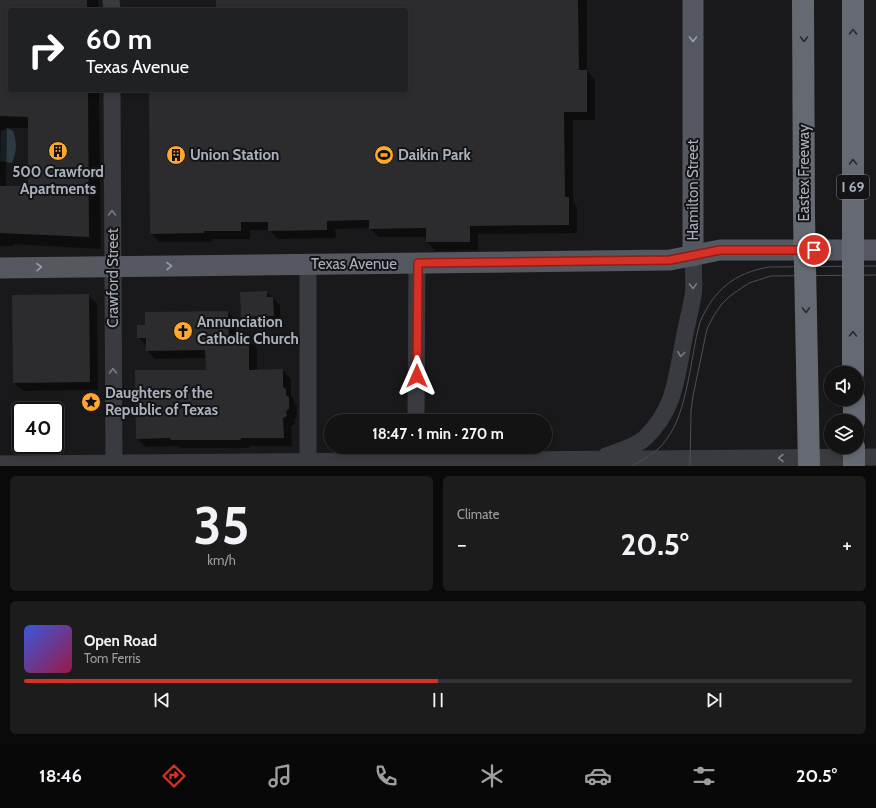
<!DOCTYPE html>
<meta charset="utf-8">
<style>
body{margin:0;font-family:Cabin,sans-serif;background:#1c1c1d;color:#f1f3f6;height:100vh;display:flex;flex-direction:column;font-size:15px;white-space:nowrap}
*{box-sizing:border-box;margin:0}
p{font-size:13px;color:#9d9ea0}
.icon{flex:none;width:22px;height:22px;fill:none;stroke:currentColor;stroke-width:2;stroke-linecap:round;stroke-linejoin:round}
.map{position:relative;height:466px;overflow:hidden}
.sheet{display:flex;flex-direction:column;gap:10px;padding:10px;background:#0a0a0b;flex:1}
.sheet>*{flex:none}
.top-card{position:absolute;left:8px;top:8px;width:400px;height:84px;border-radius:4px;box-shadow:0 2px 6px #0003,0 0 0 1px #323234;background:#202124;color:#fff;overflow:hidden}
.fabs{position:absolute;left:824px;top:366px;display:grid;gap:8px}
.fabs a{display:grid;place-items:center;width:40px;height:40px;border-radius:50%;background:#131314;box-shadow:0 2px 6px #0003,0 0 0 1px #323234;font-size:20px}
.speed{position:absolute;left:12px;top:402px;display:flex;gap:8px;font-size:20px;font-weight:700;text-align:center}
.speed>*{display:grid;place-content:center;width:52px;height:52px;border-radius:50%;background:#131314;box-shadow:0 2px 6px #0003,0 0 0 1px #323234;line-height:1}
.speed .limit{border:2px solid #111;border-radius:6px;background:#fff;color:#111}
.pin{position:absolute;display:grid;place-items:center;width:34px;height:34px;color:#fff;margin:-17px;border:2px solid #fff;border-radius:50%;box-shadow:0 1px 4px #0007}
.me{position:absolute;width:44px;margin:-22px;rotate:0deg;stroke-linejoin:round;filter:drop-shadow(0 0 3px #0008)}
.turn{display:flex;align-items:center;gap:14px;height:84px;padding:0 12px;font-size:18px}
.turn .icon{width:52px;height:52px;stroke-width:2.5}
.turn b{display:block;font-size:28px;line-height:34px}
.big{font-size:30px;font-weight:700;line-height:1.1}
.sheet .card{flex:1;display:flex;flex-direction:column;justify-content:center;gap:6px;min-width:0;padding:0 14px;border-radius:6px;background:#1c1c1d}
.sheet .dial{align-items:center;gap:0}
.dial b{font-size:52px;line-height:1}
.song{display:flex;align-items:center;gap:12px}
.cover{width:48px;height:48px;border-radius:6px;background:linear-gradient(135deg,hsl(230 70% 55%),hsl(340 70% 35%))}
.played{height:4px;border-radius:2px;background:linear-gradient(90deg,#d93025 50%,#323234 50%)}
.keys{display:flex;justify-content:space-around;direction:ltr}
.heat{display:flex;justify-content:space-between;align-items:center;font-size:22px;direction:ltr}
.sheet .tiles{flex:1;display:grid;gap:10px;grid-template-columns:1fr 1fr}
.card:last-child{grid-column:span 2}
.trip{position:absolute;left:324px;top:414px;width:228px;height:40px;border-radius:20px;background:#131314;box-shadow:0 2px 6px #0003,0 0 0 1px #323234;font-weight:700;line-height:40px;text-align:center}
.dock{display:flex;height:64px;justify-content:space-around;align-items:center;background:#080808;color:#9d9ea0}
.dock .icon{width:28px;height:28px}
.dock .active{color:#d93025}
.dock b{font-size:18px;color:#f1f3f6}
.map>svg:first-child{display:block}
.water{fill:#2d3a41}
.shadow{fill:#0007;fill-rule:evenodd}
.building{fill:#2c2c2f}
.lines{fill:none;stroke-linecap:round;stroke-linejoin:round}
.minor{stroke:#393b41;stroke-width:17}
.major{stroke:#555860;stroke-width:21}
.highway{stroke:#656a72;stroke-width:22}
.tram{stroke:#4c4f56;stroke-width:1}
.highway-bridge{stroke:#656a72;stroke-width:22}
.oneway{stroke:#282a2d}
.oneway2{stroke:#999faa}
.oneway3{stroke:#777c85}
.route-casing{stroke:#8d1f18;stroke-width:10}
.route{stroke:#d93025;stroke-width:7}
.labels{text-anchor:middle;stroke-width:4;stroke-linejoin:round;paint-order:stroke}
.shield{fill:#141416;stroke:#7d828a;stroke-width:1}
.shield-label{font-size:14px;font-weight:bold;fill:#aab1bc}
.poi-label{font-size:15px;font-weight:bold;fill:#aab1bc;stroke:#141416;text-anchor:start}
.street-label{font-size:15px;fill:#aab1bc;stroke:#141416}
</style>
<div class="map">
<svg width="876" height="466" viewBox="0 0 876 466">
<rect width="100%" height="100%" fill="#19191b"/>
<!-- water -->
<path class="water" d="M7 128 13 131C17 142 17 151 12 163L0 161 1 131Z"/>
<!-- shadow -->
<g class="shadow">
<path d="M0 0H98L99 10H10V90H99L101 249 13 244V246H0ZM7 128H29V187H6Z"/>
<polygon points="217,0 587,0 587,71 595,80 595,120 573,120 573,203 577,207 577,233 478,234 478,250 436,251 427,242 427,237 379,237 370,228 335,229 336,238 278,239 269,230 250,230 250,239 212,239 212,242 159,242 151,233 150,90 406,90 406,10 217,10"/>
<polygon points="266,292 280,305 280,322 248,323 242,316"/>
<polygon points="88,295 97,304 98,390 23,391 14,383"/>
<polygon points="228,312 236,320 236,340 248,340 257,348 257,371 283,370 291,379 291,396 294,399 294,404 297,406 297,417 294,420 295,424 291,426 292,446 250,446 249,448 180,448 179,446 146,447 137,439 207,371 206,358 155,359 147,350 147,346 138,337 146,326"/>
</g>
<!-- building -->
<g class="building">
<polygon points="0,0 87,0 87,10 10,10 10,90 88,90 89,237 0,233 0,186 28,186 28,117 0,116"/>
<polygon points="216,0 578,0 579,70 587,70 587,112 564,112 565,197 569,197 569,225 470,226 470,242 426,242 426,228 369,229 369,220 327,221 327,230 268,231 268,222 241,222 241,231 204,231 204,233 150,234 149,90 406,90 406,10 216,10"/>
<polygon points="267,291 267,297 273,297 274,316 241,317 240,292"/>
<polygon points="89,294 90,382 13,383 12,295"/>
<polygon points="228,311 229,339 249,339 249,370 283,369 283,387 286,389 286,395 289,397 289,409 286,411 287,416 283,418 284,438 242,438 240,440 171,440 169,438 136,439 135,370 206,370 205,350 146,351 146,338 137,338 137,325 145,325 145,312"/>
</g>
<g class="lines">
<!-- minor -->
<g class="minor">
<polyline points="111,0 112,10"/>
<polyline points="112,90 114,466"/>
<polyline points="308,264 308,461"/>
<polyline points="416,421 417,263"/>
<path d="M606 456C619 451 635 447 645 438 674 410 676 381 683 344 686 328 690 312 693 296 695 285 693 268 693 256"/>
<polyline points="0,464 876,457"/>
</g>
<!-- major -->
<g class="major">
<polyline points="693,256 693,0"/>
<polyline points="0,268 670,260 720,250 876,250"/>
</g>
<!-- highway -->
<polyline class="highway" points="854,399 854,421"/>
<!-- tram -->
<g class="tram">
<path d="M632 466C644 459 658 452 666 440 688 412 690 358 700 322 714 290 734 273 769 267L876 266"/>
<polyline points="690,466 691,411 693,396 707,329 713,317 721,305 730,296 749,283 771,276 876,275"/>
</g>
<!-- highway-bridge -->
<g class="highway-bridge">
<polyline points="803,0 804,215 809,466"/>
<polyline points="853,0 853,373"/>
<polyline points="854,447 854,466"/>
</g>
</g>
<!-- one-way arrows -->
<defs><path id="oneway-chevron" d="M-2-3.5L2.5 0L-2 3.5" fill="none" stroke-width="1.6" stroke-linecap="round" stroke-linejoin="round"/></defs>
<g class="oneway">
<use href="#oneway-chevron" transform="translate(853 32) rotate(-90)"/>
<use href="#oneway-chevron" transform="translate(804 39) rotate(90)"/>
<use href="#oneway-chevron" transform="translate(853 162) rotate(-90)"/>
<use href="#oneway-chevron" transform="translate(806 310) rotate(89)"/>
<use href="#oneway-chevron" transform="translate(853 334) rotate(-90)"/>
</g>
<g class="oneway2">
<use href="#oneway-chevron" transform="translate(693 39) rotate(90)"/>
<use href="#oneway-chevron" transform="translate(169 266) rotate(-1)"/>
<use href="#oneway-chevron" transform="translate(39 267) rotate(-1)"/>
</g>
<g class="oneway3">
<use href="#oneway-chevron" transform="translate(112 213) rotate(-90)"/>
<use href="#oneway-chevron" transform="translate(693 286) rotate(88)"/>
<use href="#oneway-chevron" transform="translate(681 354) rotate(97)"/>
<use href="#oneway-chevron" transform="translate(113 371) rotate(-91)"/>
<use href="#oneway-chevron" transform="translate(781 458) rotate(180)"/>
</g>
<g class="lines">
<defs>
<polyline id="route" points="417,376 418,263 670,260 720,250 814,250"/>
</defs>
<!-- route casing -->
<use href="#route" class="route-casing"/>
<!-- route -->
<use href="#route" class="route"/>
</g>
<!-- icons -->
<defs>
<symbol id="building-disc" viewBox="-11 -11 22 22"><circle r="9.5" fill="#ffa82d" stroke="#141416"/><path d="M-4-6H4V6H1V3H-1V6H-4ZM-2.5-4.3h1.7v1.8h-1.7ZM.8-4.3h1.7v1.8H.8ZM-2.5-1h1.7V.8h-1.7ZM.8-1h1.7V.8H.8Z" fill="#111"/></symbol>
<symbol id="stadium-disc" viewBox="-11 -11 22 22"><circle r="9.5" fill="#ffa82d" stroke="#141416"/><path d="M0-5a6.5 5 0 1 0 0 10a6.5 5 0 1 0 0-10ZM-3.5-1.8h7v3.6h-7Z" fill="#111"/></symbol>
<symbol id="church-disc" viewBox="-11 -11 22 22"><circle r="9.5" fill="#ffa82d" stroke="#141416"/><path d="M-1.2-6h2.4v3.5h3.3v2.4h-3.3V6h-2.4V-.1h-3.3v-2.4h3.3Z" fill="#111"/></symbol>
<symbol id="sight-disc" viewBox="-11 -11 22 22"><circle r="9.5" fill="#ffa82d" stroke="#141416"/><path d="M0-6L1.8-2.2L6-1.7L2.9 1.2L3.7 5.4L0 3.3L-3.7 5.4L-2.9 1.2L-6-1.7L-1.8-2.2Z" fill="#111"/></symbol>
</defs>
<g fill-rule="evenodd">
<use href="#building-disc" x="47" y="140" width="22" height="22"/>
<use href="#building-disc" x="165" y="144" width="22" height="22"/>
<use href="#stadium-disc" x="373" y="144" width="22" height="22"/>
<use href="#church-disc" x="172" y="320" width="22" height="22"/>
<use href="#sight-disc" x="80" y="391" width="22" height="22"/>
</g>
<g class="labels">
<!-- shield labels -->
<rect class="shield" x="837" y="175" width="32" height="24" rx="3"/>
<g class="shield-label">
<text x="853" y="192">I 69</text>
</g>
<!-- poi labels -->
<g class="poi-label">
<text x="190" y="160">Union Station</text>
<text x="398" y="160">Daikin Park</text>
<text x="58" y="177" text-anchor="middle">500 Crawford<tspan x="58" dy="17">Apartments</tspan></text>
<text x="197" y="327">Annunciation<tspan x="197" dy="17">Catholic Church</tspan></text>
<text x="105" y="398">Daughters of the<tspan x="105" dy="17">Republic of Texas</tspan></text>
</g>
<!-- street labels -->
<g class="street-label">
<text transform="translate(804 173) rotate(-90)" y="5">Eastex Freeway</text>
<text transform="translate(693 190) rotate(-90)" y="5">Hamilton Street</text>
<text x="354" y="269">Texas Avenue</text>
<text transform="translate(113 278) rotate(-90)" y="5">Crawford Street</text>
</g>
</g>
</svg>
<div class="fabs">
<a><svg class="icon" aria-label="sound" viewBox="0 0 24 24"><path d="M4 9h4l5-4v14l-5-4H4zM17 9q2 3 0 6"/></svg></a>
<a><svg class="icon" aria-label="layers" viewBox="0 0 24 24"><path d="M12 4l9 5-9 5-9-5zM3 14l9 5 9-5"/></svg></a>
</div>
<div class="speed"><div class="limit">40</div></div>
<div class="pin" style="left:814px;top:250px;background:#d93025"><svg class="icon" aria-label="arrive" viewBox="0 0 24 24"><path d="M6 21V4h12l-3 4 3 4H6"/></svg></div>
<svg class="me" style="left:417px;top:376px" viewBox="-20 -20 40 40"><path d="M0-17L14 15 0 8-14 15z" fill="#d93025" stroke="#fff" stroke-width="4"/></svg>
<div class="trip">18:47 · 1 min · 270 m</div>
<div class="top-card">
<div class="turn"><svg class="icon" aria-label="right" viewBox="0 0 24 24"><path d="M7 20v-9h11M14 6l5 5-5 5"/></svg><div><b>60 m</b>Texas Avenue</div></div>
</div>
</div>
<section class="sheet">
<div class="tiles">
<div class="card dial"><b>35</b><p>km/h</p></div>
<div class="card"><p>Climate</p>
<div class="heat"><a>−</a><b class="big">20.5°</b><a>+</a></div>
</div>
<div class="card">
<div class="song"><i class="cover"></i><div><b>Open Road</b><p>Tom Ferris</p></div></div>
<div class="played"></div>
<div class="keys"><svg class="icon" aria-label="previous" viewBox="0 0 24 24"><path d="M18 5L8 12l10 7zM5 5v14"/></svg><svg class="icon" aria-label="pause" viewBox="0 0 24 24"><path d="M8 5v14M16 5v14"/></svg><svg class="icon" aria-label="next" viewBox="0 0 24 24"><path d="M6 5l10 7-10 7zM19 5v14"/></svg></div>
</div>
</div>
</section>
<nav class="dock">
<b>18:46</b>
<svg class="icon active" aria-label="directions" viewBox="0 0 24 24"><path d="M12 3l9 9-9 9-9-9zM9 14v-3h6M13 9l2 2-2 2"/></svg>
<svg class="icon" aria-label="music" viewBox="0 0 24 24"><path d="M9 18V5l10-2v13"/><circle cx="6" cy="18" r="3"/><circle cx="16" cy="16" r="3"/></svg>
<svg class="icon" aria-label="phone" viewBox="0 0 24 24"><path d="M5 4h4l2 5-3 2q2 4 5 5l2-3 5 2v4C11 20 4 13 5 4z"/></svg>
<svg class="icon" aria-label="climate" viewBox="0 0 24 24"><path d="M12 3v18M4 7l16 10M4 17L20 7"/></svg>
<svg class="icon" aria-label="car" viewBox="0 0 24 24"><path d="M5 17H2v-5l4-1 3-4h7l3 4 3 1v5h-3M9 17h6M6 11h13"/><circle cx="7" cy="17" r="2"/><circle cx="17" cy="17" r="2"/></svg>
<svg class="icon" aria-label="filters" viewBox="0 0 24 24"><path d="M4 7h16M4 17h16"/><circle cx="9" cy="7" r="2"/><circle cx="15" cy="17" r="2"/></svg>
<b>20.5°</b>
</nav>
